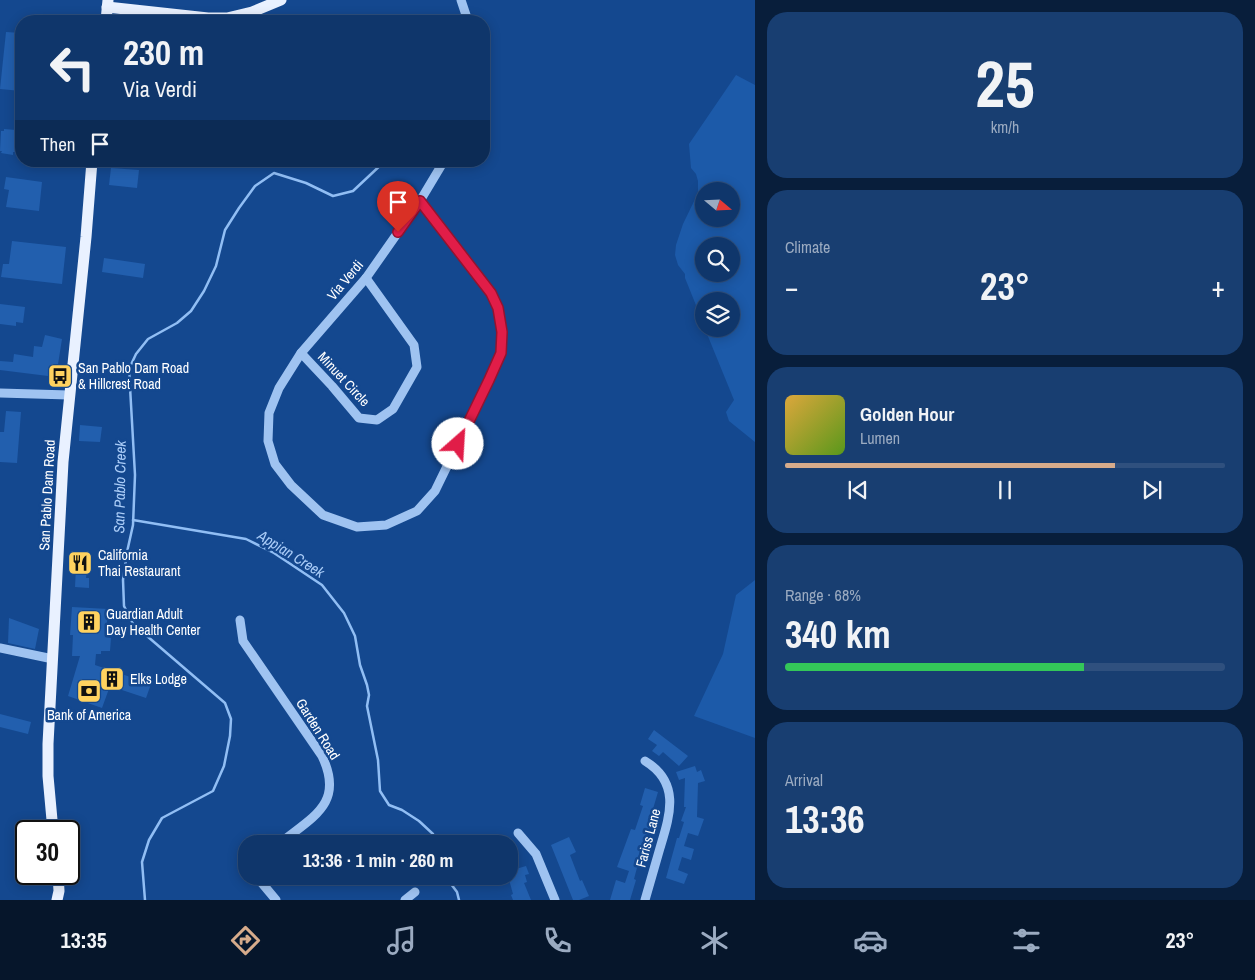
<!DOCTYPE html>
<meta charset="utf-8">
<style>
body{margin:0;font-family:"Archivo Narrow",sans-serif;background:#183e71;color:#f1f3f6;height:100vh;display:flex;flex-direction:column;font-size:19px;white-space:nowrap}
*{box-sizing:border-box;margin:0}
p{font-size:16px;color:#9babc1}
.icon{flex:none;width:28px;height:28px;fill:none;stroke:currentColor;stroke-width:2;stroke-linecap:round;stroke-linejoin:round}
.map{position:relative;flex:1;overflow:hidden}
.details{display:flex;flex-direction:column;gap:12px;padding:12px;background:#081e3b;width:500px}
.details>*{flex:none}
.banner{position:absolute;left:15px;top:15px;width:475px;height:152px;border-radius:20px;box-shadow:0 2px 12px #0003,0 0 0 1px #2f507e;background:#0f366b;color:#f1f3f6;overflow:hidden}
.needle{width:32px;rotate:109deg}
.controls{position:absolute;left:695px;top:182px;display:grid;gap:10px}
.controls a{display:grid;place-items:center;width:45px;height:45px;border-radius:50%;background:#0f366b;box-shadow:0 2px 12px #0003,0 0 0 1px #2f507e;font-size:25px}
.speed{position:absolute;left:15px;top:820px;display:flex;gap:10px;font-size:25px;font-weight:700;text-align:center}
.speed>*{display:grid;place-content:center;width:65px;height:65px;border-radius:50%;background:#0f366b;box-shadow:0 2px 12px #0003,0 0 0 1px #2f507e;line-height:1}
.speed .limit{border:2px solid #111;border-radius:8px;background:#fff;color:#111}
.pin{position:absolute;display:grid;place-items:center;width:42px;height:42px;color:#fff;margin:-51px -21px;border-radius:50% 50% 50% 0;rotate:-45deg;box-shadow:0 0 5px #0007}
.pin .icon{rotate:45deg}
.me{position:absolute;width:55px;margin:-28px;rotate:26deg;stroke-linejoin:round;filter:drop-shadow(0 0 4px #0008)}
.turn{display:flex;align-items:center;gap:18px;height:105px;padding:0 25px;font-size:22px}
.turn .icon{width:65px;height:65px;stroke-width:2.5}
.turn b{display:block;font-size:35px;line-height:42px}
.then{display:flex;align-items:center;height:48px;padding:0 25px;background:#0003;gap:10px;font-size:19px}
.big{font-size:38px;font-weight:700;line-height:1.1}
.details .card{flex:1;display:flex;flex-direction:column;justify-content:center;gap:8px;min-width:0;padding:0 18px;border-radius:20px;background:#183e71}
.details .dial{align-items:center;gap:0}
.dial b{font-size:65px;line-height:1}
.song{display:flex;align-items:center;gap:15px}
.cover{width:60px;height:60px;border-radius:8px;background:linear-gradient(135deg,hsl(40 70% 55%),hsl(90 70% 35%))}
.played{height:5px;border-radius:2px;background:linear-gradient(90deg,#d6ab8b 75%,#2f507e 75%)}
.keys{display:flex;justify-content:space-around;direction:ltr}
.heat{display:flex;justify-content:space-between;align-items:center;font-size:28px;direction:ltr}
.charge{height:8px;border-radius:4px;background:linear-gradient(90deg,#34c759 68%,#2f507e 0)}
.trip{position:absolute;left:238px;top:835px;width:280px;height:50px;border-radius:20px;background:#0f366b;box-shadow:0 2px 12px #0003,0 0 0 1px #2f507e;font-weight:700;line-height:50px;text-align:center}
.tabs{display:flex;height:80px;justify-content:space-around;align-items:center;background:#06162b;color:#9babc1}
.tabs .icon{width:35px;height:35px}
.tabs .selected{color:#d6ab8b}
.tabs b{font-size:22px;color:#f1f3f6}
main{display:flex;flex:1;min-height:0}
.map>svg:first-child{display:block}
.green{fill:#1c5aa9;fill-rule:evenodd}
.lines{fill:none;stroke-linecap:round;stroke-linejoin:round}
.stream{stroke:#91bef4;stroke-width:2.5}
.building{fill:#225fae}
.minor{stroke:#9fc3f1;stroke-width:9}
.major{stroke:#e9f1ff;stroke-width:11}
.route-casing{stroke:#92132f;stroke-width:12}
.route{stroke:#e11d48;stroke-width:9}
.labels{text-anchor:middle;stroke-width:5;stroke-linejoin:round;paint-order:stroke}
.street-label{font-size:14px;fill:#fff;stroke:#14488f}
.poi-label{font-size:14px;fill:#fff;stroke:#14488f;text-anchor:start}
.water-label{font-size:15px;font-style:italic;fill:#abcdf8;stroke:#14488f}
</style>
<main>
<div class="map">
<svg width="755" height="900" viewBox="0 0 755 900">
<rect width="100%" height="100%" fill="#14488f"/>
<!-- green -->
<g class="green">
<path d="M736 75 755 85V442L729 421 726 412 734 400 705 329H731V301H704V325L685 278V274L678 265 675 255 676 245 683 224 698 193V181L696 174 691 168 689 144ZM704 191H731V219H704ZM704 246H731V274H704Z"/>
<polygon points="755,580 755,738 694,716 723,654 736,595"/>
</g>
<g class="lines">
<!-- stream -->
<g class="stream">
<polyline points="133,520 246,539 274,553 322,585 344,613 355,636 360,665 367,685 369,695 367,706 378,760 380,791 389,805 402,810 419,821 433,834 435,844"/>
<polyline points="445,876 457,892 459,900"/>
<polyline points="145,900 142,862 149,840 162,818 213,791 224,766 230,736 231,719 225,703 133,624 124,606 123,580 127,552 133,525 135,475 129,369 136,354 148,339 177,323 191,311 204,291 216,266 225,230 239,208 255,186 274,173 306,183 333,196 353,191 385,161"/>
</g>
</g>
<!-- building -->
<g class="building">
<polygon points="6,32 21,33 21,91 0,89"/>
<polygon points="4,129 16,130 15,132 18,133 16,152 13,152 13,155 1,153 2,151 0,151 1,131 4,131"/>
<polygon points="111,168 139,170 137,188 109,185"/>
<polygon points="6,177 42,182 39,211 6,207 9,190 4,189"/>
<polygon points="12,241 66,247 62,284 1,277 3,264 9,264"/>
<polygon points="104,258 145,264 143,278 102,272"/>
<polygon points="0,304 25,307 23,323 16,322 16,326 0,324"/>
<polygon points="45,335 62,339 56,377 0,370 0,361 13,362 14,354 33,357 34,346 42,347"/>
<polygon points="6,411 21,412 17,463 0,462 0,432 4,432"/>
<polygon points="80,425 102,427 100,442 79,441"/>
<polygon points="73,558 88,558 86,578 89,578 89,588 75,587 76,567 73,567"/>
<polygon points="72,607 108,609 106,637 111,638 110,651 101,651 101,654 96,654 95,665 151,684 146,698 110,686 102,708 68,696 80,656 72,656 73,635 70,635"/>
<polygon points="9,618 39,629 35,649 8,643"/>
<polygon points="0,714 31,722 28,734 0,727"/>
<polygon points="654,730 688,756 679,766 663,752 659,756 652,751 657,745 648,739"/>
<polygon points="695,766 697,772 701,770 705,781 698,783 697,817 704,819 698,836 688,833 684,846 694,849 691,860 682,857 678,870 688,874 684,884 666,878 677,838 679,838 684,822 681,821 686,807 684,807 685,778 679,780 676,772"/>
<polygon points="645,788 658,792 650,819 653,820 640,864 638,864 634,879 636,880 630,900 610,900 616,880 625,883 629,871 617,867 631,829 635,830 643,806 640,805"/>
<polygon points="569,837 576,852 570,855 580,881 582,880 589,896 579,900 573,900 551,845"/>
<polygon points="526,866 529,874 525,875 527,882 524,883 531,900 513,900 511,895 513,894 508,876 511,876 509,871"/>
</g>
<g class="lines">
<!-- minor -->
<g class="minor">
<polyline points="461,0 468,21"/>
<polyline points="420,201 491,293 498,308 502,332 501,353 489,380 435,491 417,511 386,525 357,527 323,515 291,485 275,464 268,441 269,413 279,388 301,353 366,278 420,201 444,161"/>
<polyline points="301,353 332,386 359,418 377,420 393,409 417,367 414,345 366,278"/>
<polyline points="0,393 69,395"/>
<path d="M240 620 243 641 322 756C345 804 312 817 279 844"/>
<polyline points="0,648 53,659"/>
<path d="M645 761C681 783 670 815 660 848 655 865 650 883 645 900"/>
<polyline points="518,833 536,854 555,900"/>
<polyline points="256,876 276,900"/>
<polyline points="405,900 415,892"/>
</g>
<!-- major -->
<g class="major">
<polyline points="107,7 208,18 227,18 252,12 281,0"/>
<polyline points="106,21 108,0"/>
<polyline points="53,831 48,776 48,744 63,462 86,237 92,161"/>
<polyline points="57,900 59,891 58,874"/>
</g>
</g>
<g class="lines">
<defs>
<polyline id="route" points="398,232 420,201 491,293 498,308 502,332 501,353 489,380 458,444"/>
</defs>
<!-- route casing -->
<use href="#route" class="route-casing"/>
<!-- route -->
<use href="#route" class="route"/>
</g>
<!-- icons -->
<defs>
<symbol id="bus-square" viewBox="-11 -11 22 22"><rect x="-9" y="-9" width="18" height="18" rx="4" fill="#ffd25f" stroke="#14488f"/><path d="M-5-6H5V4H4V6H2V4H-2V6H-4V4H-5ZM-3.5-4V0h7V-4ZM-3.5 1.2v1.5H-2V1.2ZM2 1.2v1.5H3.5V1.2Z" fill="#111"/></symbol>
<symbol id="restaurant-square" viewBox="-11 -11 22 22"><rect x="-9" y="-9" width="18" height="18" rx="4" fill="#ffd25f" stroke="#14488f"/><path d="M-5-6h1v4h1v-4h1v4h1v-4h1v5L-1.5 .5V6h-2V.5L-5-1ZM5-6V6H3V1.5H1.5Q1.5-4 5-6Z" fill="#111"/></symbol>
<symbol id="building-square" viewBox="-11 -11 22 22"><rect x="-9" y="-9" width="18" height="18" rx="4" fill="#ffd25f" stroke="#14488f"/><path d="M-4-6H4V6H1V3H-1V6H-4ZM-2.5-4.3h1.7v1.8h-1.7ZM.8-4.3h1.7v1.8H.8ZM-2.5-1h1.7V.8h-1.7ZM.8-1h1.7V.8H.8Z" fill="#111"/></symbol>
<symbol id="bank-square" viewBox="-11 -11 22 22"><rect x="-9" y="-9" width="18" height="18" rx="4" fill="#ffd25f" stroke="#14488f"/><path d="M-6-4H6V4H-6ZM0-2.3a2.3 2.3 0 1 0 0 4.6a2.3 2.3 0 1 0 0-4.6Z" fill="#111"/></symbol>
</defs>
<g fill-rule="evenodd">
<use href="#bus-square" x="46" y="362" width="28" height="28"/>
<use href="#restaurant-square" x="66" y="549" width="28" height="28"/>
<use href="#building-square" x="75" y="608" width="28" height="28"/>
<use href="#building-square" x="98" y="665" width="28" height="28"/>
<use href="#bank-square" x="75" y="677" width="28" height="28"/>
</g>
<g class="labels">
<!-- street labels -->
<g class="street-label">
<text transform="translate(345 280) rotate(-50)" y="5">Via Verdi</text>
<text transform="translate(344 379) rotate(47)" y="5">Minuet Circle</text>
<text transform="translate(47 495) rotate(-87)" y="5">San Pablo Dam Road</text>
<text transform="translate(318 729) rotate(58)" y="5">Garden Road</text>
<text transform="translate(648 838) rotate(-75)" y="5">Fariss Lane</text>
</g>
<!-- poi labels -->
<g class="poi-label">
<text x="78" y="373">San Pablo Dam Road<tspan x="78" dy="16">&amp; Hillcrest Road</tspan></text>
<text x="98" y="560">California<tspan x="98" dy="16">Thai Restaurant</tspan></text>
<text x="106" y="619">Guardian Adult<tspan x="106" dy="16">Day Health Center</tspan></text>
<text x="130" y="684">Elks Lodge</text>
<text x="89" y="720" text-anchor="middle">Bank of America</text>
</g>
<!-- water labels -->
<g class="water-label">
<text transform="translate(120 487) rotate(-89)" y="5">San Pablo Creek</text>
<text transform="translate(291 554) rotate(32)" y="5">Appian Creek</text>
</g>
</g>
</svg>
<div class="controls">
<a><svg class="needle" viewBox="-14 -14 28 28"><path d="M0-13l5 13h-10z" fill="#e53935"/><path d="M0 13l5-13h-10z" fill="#9babc1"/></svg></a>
<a><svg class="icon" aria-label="search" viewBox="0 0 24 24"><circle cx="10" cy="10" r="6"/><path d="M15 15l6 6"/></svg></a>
<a><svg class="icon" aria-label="layers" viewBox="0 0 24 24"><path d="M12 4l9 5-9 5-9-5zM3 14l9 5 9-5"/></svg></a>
</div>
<div class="speed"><div class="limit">30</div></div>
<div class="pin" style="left:398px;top:232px;background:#d93025"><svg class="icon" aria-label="arrive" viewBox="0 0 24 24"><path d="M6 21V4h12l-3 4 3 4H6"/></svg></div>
<svg class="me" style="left:458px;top:444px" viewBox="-20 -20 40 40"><circle r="19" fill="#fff"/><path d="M0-13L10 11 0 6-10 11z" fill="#e11d48"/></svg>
<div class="trip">13:36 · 1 min · 260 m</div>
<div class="banner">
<div class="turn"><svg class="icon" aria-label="left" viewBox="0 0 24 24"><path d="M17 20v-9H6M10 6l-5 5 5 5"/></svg><div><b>230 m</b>Via Verdi</div></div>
<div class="then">Then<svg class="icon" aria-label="arrive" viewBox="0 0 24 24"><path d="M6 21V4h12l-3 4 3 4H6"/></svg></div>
</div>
</div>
<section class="details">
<div class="card dial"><b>25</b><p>km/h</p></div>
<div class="card"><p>Climate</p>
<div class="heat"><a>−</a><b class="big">23°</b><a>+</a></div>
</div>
<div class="card">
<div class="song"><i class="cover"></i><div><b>Golden Hour</b><p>Lumen</p></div></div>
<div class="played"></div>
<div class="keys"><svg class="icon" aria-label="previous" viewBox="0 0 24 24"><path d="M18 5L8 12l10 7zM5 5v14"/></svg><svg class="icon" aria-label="pause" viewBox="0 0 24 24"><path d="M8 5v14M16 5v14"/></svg><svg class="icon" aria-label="next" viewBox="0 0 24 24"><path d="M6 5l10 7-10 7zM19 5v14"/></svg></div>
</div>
<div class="card"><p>Range · 68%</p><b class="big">340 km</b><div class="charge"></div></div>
<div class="card"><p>Arrival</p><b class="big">13:36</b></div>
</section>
</main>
<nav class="tabs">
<b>13:35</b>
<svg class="icon selected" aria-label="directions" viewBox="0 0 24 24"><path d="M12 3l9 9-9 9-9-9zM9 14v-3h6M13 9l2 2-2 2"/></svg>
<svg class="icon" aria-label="music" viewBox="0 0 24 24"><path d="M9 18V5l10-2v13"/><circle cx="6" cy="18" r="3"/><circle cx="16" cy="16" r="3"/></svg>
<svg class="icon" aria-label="phone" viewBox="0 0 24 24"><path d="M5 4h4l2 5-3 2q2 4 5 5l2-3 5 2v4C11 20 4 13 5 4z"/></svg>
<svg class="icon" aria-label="climate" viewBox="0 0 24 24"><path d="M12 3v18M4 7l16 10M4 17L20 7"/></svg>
<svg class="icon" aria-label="car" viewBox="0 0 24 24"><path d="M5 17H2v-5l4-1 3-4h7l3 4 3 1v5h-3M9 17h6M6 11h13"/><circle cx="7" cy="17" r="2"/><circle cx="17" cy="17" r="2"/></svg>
<svg class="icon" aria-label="filters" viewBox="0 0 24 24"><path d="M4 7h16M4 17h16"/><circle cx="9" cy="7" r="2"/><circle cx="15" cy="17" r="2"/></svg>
<b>23°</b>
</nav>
